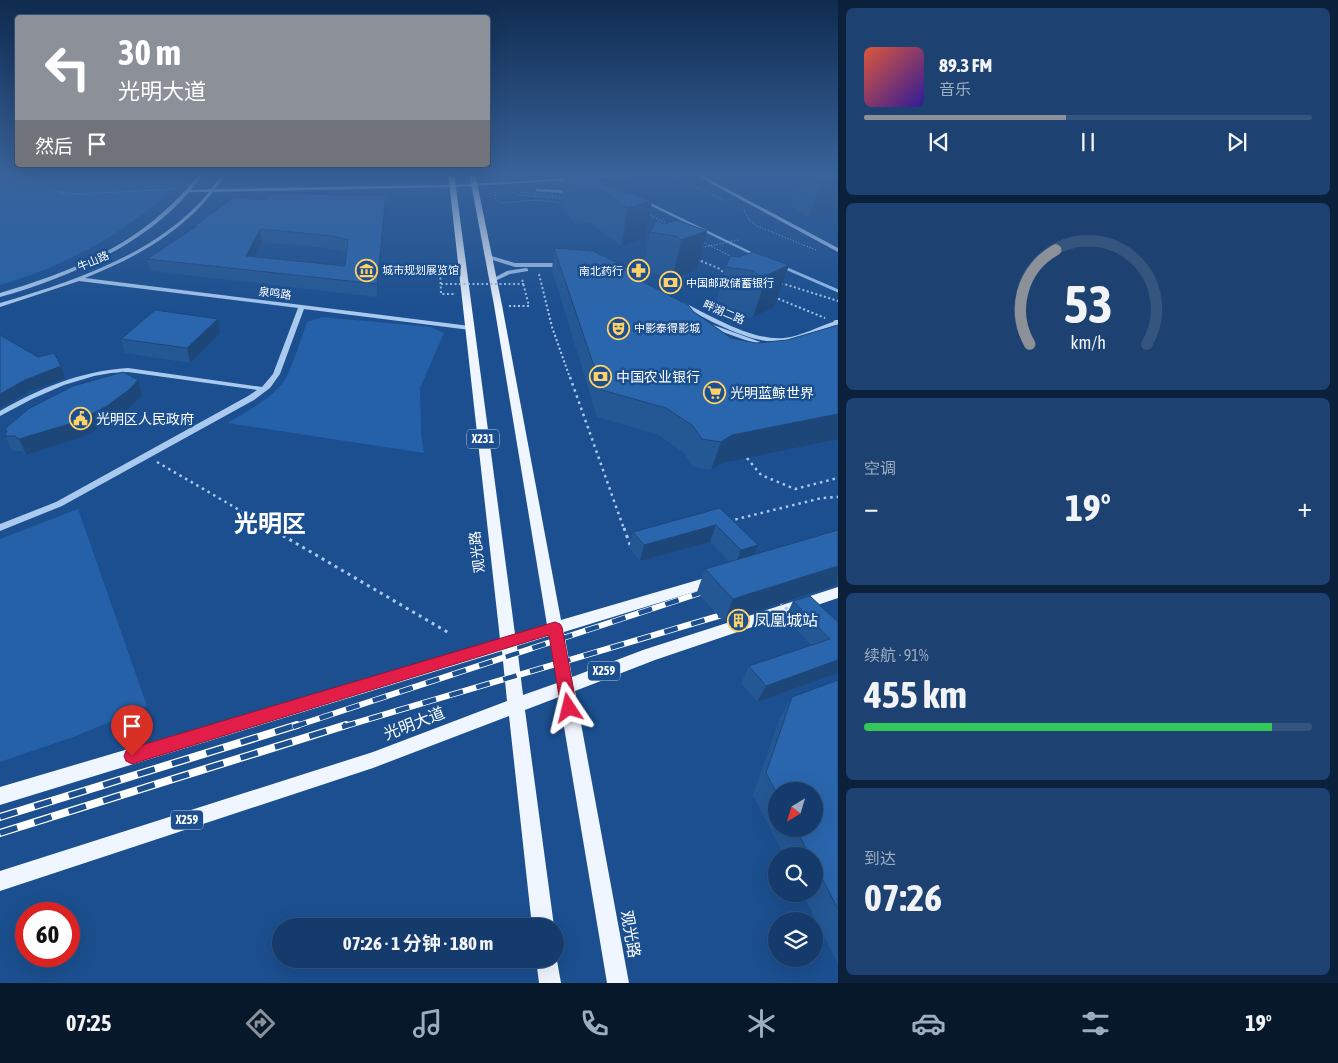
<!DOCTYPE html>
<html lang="zh">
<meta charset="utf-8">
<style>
body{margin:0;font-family:"Asap Condensed","Noto Sans SC",sans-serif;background:#1d4271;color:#f1f3f6;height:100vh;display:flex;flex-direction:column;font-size:19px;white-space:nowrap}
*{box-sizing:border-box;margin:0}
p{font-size:16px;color:#9dadc1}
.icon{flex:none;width:28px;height:28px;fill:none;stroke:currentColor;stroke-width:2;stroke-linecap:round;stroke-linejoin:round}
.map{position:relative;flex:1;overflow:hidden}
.drawer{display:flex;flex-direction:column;gap:8px;padding:8px;background:#0b203b;width:500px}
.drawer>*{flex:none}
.hud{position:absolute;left:15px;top:15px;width:475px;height:152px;border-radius:5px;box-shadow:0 5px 20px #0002,0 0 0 1px #33557e;background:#8c9099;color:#fff;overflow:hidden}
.needle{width:32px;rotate:218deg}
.buttons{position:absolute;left:768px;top:782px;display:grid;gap:10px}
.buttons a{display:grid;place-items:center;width:55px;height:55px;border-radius:50%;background:#143b6b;box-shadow:0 5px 20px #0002,0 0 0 1px #33557e;font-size:25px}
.speed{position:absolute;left:15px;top:902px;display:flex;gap:10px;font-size:25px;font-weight:700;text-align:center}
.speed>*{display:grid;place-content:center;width:65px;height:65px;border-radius:50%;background:#143b6b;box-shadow:0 5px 20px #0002,0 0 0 1px #33557e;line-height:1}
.speed .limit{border:8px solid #d22;background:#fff;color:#111}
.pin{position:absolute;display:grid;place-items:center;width:42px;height:42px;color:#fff;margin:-51px -21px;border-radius:50% 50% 50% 0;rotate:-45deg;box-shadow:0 0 5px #0007}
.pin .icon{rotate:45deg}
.me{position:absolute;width:55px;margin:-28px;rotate:350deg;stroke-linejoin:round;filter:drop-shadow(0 0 4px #0008)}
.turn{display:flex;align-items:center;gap:18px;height:105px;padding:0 20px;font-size:22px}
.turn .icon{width:65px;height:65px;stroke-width:2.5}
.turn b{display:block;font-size:35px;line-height:42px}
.then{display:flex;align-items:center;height:48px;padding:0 20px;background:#0003;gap:10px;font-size:19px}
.big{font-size:38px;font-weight:700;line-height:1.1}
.drawer .tile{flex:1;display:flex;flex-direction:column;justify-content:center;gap:8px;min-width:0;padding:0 18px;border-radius:8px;background:#1d4271}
.drawer .dial{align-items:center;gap:0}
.dial svg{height:130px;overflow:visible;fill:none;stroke:#33557e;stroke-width:7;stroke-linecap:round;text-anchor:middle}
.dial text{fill:#f1f3f6;stroke:none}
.song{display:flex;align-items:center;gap:15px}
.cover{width:60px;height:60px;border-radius:8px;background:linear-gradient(135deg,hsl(10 70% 55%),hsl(250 70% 35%))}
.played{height:5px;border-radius:2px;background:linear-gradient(90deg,#8c9099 45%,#33557e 45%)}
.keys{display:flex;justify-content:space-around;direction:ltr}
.heat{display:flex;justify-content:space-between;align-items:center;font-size:28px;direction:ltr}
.charge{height:8px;border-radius:4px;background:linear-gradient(90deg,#34c759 91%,#33557e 0)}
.trip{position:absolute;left:272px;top:918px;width:292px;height:50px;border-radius:25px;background:#143b6b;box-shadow:0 5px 20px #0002,0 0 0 1px #33557e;font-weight:700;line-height:50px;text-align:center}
.dock{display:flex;height:80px;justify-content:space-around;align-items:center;background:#08182b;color:#9dadc1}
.dock .icon{width:35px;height:35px}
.dock .selected{color:#8c9099}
.dock b{font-size:22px;color:#f1f3f6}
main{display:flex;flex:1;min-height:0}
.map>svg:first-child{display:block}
.green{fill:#2461a8}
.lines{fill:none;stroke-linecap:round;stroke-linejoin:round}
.stream-far1{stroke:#9cc4f0;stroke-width:2.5}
.stream{stroke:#9cc4f0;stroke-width:3}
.path-far3{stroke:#a9c9ee;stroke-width:1;stroke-dasharray:1 2;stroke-linecap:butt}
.path-far2{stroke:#a9c9ee;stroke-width:2;stroke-dasharray:2 2.5;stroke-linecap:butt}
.path-far1{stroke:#a9c9ee;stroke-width:2.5;stroke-dasharray:2.5 4;stroke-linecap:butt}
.path{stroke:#a9c9ee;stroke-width:3;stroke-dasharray:3 4.5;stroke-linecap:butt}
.minor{fill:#a9c9ee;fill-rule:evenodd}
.major{fill:#f0f6ff;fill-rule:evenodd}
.rail-far1-casing{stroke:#fff;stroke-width:6}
.rail-casing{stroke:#fff;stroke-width:8}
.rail-far1{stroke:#1b4f8f;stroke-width:4.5;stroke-dasharray:14;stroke-linecap:butt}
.rail{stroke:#1b4f8f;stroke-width:5.5;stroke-dasharray:18;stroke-linecap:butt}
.path-bridge-far2{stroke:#a9c9ee;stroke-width:1;stroke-dasharray:1 2;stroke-linecap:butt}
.path-bridge-far1{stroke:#a9c9ee;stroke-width:2;stroke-dasharray:2 2.5;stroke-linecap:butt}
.path-bridge{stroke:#a9c9ee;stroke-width:3;stroke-dasharray:3 4.5;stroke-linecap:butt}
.minor-bridge{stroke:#a9c9ee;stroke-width:6}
.wall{fill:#245895;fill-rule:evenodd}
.shaded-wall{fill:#1d4779}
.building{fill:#2a66ad;stroke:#1d4779;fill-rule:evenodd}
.route{fill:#e11d48;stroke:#92132f}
.labels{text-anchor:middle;stroke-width:5;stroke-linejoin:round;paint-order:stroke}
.far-street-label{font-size:11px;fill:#fff;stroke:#1b4f8f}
.far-poi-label{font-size:11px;fill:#fff;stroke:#1b4f8f;text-anchor:start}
.shield{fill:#1b4f8f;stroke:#bbcadd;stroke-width:1}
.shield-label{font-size:12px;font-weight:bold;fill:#fff}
.poi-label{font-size:14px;fill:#fff;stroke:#1b4f8f;text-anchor:start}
.street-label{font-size:14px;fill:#fff;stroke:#1b4f8f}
.near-poi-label{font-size:16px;fill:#fff;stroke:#1b4f8f;text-anchor:start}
.near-street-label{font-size:16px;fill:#fff;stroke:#1b4f8f}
.town-label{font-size:24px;font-weight:bold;fill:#fff;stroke:#1b4f8f}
</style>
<main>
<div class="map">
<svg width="838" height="983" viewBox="0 0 838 983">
<rect width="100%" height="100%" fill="#1b4f8f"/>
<!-- green -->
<g class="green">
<path d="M0 173H188C179 186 167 195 155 204 106 244 60 267 0 285Z"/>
<path d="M322 317 431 327 444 333 420 388 421 432 424 453 227 423C247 411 277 397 288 374 295 358 301 339 307 322Z"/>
<polygon points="78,509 147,706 76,736 0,762 0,539"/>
</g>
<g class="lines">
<!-- stream-far1 -->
<g class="stream-far1">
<polyline points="537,190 568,192"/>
<polyline points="648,203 755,255"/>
</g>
<!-- stream -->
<polyline class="stream" points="783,267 838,291"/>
<!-- path-far3 -->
<g class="path-far3">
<polyline points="23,173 60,193 82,194 176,189"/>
<polyline points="674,177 723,200"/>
<polyline points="508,191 520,195 565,199"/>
<polyline points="496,192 495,198 500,203 537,200 563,203"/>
<polyline points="520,192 562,197"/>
<polyline points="744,210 749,220 757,226 816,250"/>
<polyline points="648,214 667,224"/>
<polyline points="701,241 732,257"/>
<polyline points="696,259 704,262"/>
</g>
<!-- path-far2 -->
<g class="path-far2">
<polyline points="701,261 718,268 727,275"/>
<polyline points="451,265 440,266 441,294 456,294"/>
<polyline points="539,274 552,327 570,378"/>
<polyline points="781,283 838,301"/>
<polyline points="774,297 825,318"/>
<polyline points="509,306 529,306 522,279"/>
</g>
<!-- path-far1 -->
<g class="path-far1">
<polyline points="570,377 624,529"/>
<polyline points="747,458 761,475 795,489 838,478"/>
<polyline points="157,462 272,529"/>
<polyline points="729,521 822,498 838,497"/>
</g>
<!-- path -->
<g class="path">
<polyline points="270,528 449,633"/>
<polyline points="624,528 630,545"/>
</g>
<!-- minor -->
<g class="minor">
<path d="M201 173H205L191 190 211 189 223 173H227L215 189 453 185 575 178 577 179 575 180 453 187 213 192C181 233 133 259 85 278L470 326 473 328 470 330 304 309 280 374 270 388 254 400 62 506 0 531V524L56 502 248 396 257 390 128 372 111 373 94 376 64 385 32 399 0 416V411C40 388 81 371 128 368L262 387 273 374 298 308 79 281 0 307V303C74 281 158 254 209 192H189C145 245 65 279 0 297V293C57 276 116 254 161 214 176 201 188 188 201 173Z"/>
<polygon points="646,173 668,173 587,179 585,178 587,177"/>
<polygon points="692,173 697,173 838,248 838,252"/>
<polygon points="488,255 515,263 563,263 566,265 563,267 515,267 486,258 486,256"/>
<polygon points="526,268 528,269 528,271 510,274 493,282 490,280 507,271"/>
<path d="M679 302H683C711 316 752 341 784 338 802 336 819 326 836 321L838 322V324C820 331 802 341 783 342 750 344 708 320 679 304Z"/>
<polygon points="708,323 769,345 770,346 769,347 765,347 706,326 705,325"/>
</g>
<!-- major -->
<g class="major">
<path d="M448 173H454L515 634 547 625 494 305 469 173H475L502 305 561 620 715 575 720 576 722 580 720 584 564 632 572 677 643 650 838 587V598L655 660 575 691 629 983H607L559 697 525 710 554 926H532L509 716 373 768 0 891V871L373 752 507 701 502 651 0 805V787L500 639ZM549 636 557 683 523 695 517 646Z"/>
<polygon points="556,955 561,983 539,983 536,959 556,959"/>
</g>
<defs>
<g id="rail-far1">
<polyline points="293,727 712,589"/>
<polyline points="342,727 732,612"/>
</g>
<g id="rail">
<polyline points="0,817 297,725"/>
<polyline points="0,833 346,725"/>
</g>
</defs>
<!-- rail-far1 casing -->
<use href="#rail-far1" class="rail-far1-casing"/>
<!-- rail casing -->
<use href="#rail" class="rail-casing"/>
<!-- rail-far1 -->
<use href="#rail-far1" class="rail-far1"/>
<!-- rail -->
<use href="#rail" class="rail"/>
<!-- path-bridge-far2 -->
<polyline class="path-bridge-far2" points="699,248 738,240"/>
<!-- path-bridge-far1 -->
<polyline class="path-bridge-far1" points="441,284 524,284"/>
<!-- path-bridge -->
<polyline class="path-bridge" points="780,602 790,612"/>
<!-- minor-bridge -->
<polyline class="minor-bridge" points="836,323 838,323"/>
</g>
<!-- wall -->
<g class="wall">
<polygon points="565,173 571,173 579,176 605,180 604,184 652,201 645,238 621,246 591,223 574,224 561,205"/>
<polygon points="803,173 831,173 832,212 809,218 792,207"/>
<path d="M266 200 386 206 377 297 151 271 147 259 194 228V226ZM262 242 334 249 346 252 345 266 254 257Z"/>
<polygon points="677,220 697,270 672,280 667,276 642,271 650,232 663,224"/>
<polygon points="554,248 636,278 694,312 731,338 722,463 711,470 693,467 684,453 659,435 597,417 552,270"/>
<polygon points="789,265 774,307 753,317 745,318 741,313 714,309 726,267"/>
<polygon points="220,333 190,363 125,353 121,339"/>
<polygon points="142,395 134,404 112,421 82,437 26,455 22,451 12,451 5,436 6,432 5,429"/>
<polygon points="720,508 758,545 753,555 838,530 838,586 724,622 697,592 705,569 730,562 710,542 640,561 629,548 633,532"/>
<polygon points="793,601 838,622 838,673 757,702 741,683 749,666 811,645 785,618"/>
<path d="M838 680V964L803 894H814V856H784L753 795 779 720 792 697ZM776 791 814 829H776Z"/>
</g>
<!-- shaded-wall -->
<g class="shaded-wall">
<polygon points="838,178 838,195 832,212 809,218 821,182"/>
<polygon points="605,180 603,192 597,182"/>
<polygon points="386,195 386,206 377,297 377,284"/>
<polygon points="652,201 645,238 621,246 628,208"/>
<polygon points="260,229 262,242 248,269 246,256"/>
<polygon points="707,231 697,270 672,280 681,240"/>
<polygon points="789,265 774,307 753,317 767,275"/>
<polygon points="218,319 220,333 190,363 187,348"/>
<polygon points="61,366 65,378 30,391 0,408 0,394 25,380"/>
<polygon points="138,380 142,395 134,404 112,421 82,437 26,455 19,439"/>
<polygon points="838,414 838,439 722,463 711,470 721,442 732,435"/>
<polygon points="716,525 710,542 640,561 644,545"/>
<polygon points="758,545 751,561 734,566 741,550"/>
<polygon points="838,566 837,585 724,622 733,599"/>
<polygon points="838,660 838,673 757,702 766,686"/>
</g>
<!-- building -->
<g class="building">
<polygon points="567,173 571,173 579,176 586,174 605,180 597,182 652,201 628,208 597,187 579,188"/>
<polygon points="804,173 831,173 838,175 838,178 821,182"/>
<path d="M268 194 386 195 377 284 147 259 197 226H194L234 197 266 200ZM260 229 333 236 348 240 345 266 246 256Z"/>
<polygon points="657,220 663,224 677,220 707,231 681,240 676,236 650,232"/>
<polygon points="554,248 593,251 628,268 636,278 688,305 694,312 731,338 756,343 787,340 838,325 838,414 732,435 721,442 702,439 692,425 666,408 602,390"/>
<polygon points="753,252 789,265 767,275 758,275 754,271 726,267 730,256 739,257"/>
<polygon points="155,310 218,319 187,348 121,339"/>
<polygon points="0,335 38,357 54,353 61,366 25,380 0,394"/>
<polygon points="123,372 138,380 130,389 107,406 76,422 19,439 15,436 5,436 7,430 5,429 28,409 73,386"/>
<polygon points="720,508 758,545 741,550 716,525 644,545 633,532"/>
<polygon points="838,530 838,566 733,599 705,569"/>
<polygon points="810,596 838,622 838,660 766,686 749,666 830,639 793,601"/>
<polygon points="838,680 838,909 814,863 814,856 810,856 796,829 814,829 814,791 776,791 776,792 766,773 792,697"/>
</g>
<!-- sky -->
<linearGradient id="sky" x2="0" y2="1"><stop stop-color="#0f2b4f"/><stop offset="0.56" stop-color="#39639b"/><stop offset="1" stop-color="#39639b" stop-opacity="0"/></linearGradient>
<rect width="838" height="311" fill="url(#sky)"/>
<!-- route -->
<polygon class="route" points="555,622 560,624 562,627 577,708 575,713 569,715 564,713 561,708 549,635 132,764 126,761 124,756 126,751 132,748"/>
<!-- icons -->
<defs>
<symbol id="museum-ring" viewBox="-11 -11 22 22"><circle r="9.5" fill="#1b4f8f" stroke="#ffd166" stroke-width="1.5"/><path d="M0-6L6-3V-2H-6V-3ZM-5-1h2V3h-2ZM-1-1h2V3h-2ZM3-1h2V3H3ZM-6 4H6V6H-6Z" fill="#ffd166"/></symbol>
<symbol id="pharmacy-ring" viewBox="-11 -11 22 22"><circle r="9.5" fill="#1b4f8f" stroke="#ffd166" stroke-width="1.5"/><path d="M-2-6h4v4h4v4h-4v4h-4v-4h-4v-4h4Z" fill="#ffd166"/></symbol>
<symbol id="bank-ring" viewBox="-11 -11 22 22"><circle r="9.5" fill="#1b4f8f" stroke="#ffd166" stroke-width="1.5"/><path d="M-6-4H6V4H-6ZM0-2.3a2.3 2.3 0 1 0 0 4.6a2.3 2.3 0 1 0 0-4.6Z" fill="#ffd166"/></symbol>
<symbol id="theatre-ring" viewBox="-11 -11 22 22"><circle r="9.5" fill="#1b4f8f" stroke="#ffd166" stroke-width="1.5"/><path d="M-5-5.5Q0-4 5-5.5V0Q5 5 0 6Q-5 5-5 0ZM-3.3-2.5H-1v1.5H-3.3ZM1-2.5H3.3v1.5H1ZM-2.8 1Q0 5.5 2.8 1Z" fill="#ffd166"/></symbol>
<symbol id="supermarket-ring" viewBox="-11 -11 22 22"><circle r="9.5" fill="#1b4f8f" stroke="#ffd166" stroke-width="1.5"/><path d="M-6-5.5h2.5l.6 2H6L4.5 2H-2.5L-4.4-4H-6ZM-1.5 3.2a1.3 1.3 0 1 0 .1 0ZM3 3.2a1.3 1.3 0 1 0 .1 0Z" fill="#ffd166"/></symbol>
<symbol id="civic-ring" viewBox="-11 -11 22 22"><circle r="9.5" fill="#1b4f8f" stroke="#ffd166" stroke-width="1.5"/><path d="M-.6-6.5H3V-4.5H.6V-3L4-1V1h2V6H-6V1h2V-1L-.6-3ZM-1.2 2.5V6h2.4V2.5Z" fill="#ffd166"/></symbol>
<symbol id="building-ring" viewBox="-11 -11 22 22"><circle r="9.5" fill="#1b4f8f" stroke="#ffd166" stroke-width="1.5"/><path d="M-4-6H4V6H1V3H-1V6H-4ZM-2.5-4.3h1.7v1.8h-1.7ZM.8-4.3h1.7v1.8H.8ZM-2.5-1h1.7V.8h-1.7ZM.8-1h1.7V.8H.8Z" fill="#ffd166"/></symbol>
</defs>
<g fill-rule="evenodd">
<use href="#museum-ring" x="354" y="258" width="25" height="25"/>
<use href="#pharmacy-ring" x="626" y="258" width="25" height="25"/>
<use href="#bank-ring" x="658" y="270" width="25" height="25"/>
<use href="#theatre-ring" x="606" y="316" width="25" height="25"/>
<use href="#bank-ring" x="588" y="364" width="25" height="25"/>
<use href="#supermarket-ring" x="702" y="380" width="25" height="25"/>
<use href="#civic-ring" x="68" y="406" width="25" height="25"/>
<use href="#building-ring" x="726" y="608" width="25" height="25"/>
</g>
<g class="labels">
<!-- far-street labels -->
<g class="far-street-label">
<text transform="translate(93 261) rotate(-24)" y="4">牛山路</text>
<text transform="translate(275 293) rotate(7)" y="4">泉鸣路</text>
<text transform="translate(724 312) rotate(23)" y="4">畔湖二路</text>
</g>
<!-- far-poi labels -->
<g class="far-poi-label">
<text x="382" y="274">城市规划展览馆</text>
<text x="623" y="275" text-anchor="end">南北药行</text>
<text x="686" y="287">中国邮政储蓄银行</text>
<text x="634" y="332">中影泰得影城</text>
</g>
<!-- shield labels -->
<g class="shield">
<rect x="467" y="429.5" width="32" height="19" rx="4"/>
<rect x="588" y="661.5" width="32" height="19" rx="4"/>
<rect x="171" y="810.5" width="32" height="19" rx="4"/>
</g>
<g class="shield-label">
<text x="483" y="443">X231</text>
<text x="604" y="675">X259</text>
<text x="187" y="824">X259</text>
</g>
<!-- poi labels -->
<g class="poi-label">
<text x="616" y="382">中国农业银行</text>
<text x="730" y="398">光明蓝鲸世界</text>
<text x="96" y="424">光明区人民政府</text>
</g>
<!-- street labels -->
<g class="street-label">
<text transform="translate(477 552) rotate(-97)" y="5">观光路</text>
</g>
<!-- near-poi labels -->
<g class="near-poi-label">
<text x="754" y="626">凤凰城站</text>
</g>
<!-- near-street labels -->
<g class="near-street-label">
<text transform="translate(414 723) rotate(-21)" y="6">光明大道</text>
<text transform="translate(631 934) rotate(80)" y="6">观光路</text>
</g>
<!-- town labels -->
<g class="town-label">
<text x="270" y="532">光明区</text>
</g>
</g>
</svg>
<div class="buttons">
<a><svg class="needle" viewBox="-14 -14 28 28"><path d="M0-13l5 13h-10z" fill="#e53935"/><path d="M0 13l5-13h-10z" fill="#9dadc1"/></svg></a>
<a><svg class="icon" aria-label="search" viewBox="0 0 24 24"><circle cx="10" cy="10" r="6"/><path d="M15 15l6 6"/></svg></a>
<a><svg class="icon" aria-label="layers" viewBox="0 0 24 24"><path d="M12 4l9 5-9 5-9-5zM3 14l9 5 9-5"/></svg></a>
</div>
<div class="speed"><div class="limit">60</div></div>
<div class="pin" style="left:132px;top:756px;background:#d93025"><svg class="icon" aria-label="arrive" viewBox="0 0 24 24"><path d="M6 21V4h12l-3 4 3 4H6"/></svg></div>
<svg class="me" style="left:569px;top:708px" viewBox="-20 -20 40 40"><path d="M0-17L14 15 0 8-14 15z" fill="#e11d48" stroke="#fff" stroke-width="4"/></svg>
<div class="trip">07:26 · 1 分钟 · 180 m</div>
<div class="hud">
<div class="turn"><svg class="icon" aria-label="left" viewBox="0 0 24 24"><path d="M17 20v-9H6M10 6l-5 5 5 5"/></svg><div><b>30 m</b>光明大道</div></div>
<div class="then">然后<svg class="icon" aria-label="arrive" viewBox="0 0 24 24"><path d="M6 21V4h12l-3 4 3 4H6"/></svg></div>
</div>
</div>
<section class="drawer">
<div class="tile">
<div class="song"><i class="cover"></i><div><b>89.3 FM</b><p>音乐</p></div></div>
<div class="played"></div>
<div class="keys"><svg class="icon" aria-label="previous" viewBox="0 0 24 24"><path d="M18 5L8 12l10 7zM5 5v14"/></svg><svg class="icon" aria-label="pause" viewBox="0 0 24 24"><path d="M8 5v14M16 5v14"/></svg><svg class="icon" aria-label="next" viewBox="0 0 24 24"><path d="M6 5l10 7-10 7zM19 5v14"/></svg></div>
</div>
<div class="tile dial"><svg viewBox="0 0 100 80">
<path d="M14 69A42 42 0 1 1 86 69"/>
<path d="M14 69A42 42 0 0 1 30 11" stroke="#8c9099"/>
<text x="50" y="56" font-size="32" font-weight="700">53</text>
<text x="50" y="72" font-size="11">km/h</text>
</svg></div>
<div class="tile"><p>空调</p>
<div class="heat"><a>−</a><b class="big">19°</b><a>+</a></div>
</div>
<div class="tile"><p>续航 · 91%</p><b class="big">455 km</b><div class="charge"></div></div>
<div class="tile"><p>到达</p><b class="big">07:26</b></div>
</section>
</main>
<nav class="dock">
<b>07:25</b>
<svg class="icon selected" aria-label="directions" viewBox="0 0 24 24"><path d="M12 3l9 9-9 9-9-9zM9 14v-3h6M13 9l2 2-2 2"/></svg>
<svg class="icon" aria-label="music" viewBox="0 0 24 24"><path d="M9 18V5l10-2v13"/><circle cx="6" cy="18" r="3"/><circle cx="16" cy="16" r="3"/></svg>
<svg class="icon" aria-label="phone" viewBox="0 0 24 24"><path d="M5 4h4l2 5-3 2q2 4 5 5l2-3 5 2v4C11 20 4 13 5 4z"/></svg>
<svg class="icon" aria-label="climate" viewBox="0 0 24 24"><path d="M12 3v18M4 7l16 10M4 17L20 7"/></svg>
<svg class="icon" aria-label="car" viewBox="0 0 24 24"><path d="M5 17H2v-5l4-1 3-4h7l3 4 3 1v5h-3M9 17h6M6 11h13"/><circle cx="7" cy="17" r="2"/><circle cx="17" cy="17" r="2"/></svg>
<svg class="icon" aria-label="filters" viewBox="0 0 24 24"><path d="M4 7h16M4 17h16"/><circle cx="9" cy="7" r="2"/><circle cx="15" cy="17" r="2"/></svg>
<b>19°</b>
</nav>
